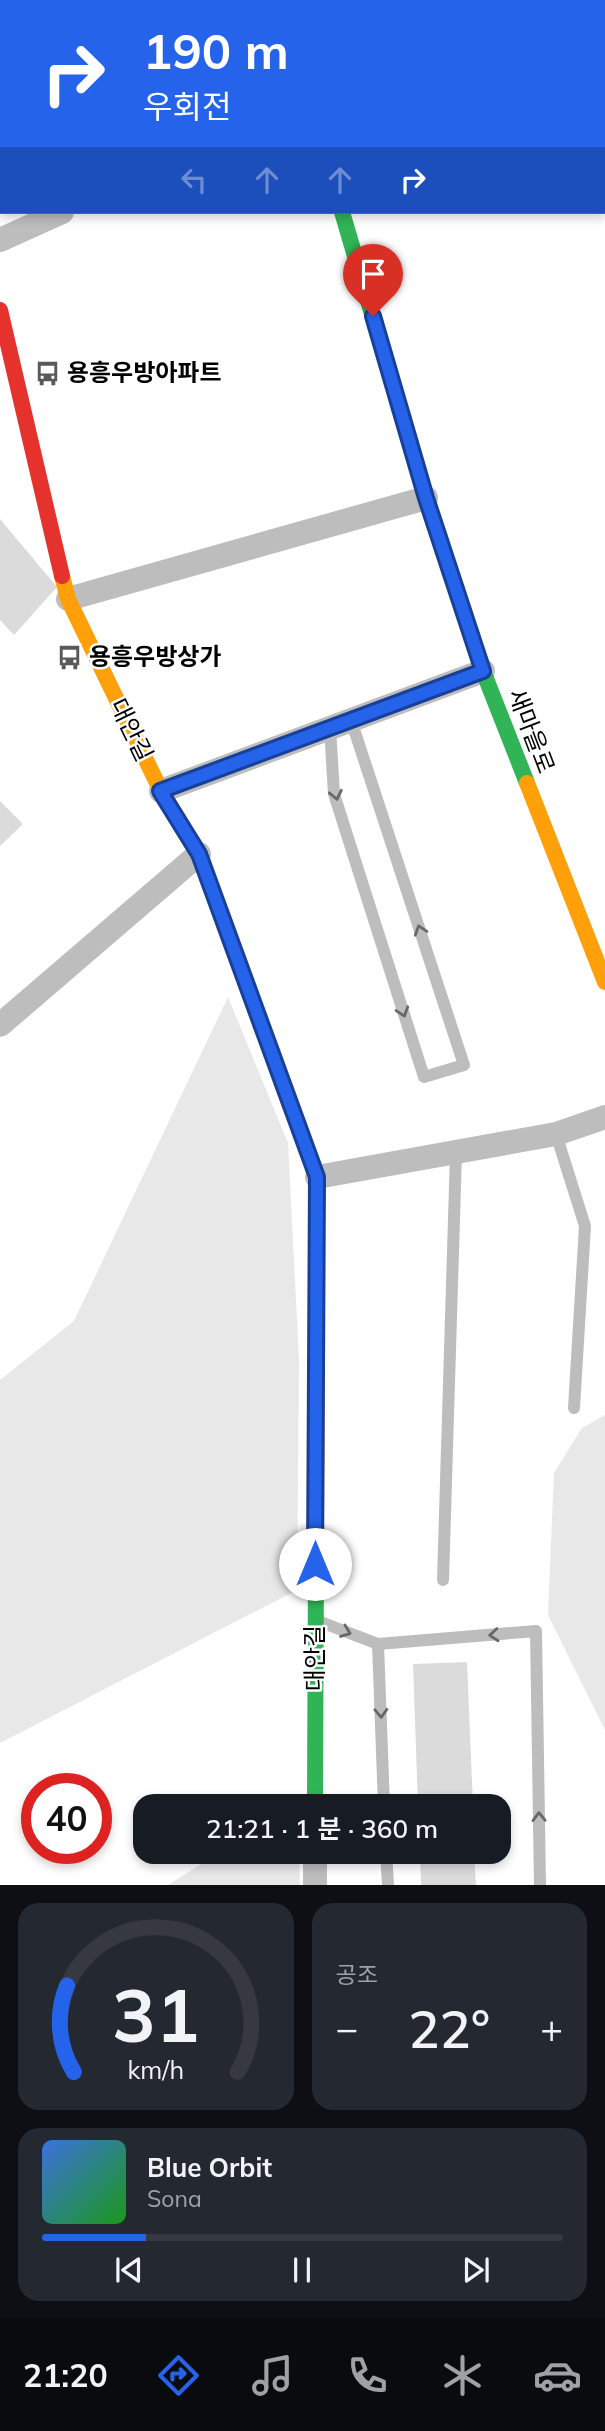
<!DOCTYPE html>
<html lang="ko">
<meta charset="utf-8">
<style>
body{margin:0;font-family:Mulish,"Noto Sans KR",sans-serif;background:#242831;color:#f1f3f6;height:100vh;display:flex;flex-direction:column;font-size:26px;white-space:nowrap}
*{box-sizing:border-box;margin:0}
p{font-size:23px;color:#9ea1a6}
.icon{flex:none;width:38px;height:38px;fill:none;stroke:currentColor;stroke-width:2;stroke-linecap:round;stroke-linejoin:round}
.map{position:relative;height:1885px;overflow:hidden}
.side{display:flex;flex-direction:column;gap:18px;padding:18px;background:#0d0f14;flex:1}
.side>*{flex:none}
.hud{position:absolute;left:0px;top:0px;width:606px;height:214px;box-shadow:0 4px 10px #0003;background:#2563eb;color:#fff;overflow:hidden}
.speed{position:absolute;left:21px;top:1773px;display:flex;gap:14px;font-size:35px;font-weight:700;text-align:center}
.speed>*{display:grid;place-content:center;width:91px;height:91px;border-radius:50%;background:#171b24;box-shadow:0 4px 10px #0003;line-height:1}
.speed .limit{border:10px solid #d22;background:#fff;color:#111}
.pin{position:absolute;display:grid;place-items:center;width:60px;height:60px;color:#fff;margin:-72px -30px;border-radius:50% 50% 50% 0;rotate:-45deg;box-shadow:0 0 7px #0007}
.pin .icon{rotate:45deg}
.me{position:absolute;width:77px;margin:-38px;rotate:0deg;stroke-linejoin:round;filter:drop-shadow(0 0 5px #0008)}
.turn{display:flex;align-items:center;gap:24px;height:147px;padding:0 28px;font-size:32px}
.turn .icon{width:91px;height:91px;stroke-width:2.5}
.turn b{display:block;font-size:49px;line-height:60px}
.lanes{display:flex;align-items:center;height:66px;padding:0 28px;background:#0003;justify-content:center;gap:35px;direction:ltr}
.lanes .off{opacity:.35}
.big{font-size:52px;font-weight:600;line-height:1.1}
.side .widget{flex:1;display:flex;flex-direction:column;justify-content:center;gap:10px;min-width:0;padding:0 24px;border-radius:21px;background:#242831}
.side .dial{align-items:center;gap:0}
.dial svg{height:182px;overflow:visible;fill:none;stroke:#363941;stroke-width:7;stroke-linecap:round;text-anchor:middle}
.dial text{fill:#f1f3f6;stroke:none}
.song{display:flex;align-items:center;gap:21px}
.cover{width:84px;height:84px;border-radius:10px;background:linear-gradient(135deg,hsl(220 70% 55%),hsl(120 70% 35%))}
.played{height:7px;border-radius:4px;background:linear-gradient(90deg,#2563eb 20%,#363941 20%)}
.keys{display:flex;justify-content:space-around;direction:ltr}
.heat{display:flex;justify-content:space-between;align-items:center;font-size:38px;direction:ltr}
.side .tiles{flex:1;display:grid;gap:18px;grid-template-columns:1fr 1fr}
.widget:last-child{grid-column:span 2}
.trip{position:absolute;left:133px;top:1794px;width:378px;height:70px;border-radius:21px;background:#171b24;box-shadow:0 4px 10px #0003;font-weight:600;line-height:70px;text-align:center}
.dock{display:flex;height:112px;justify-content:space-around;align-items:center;background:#090b0e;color:#9ea1a6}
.dock .icon{width:49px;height:49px}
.dock .current{color:#2563eb}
.dock b{font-size:32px;color:#f1f3f6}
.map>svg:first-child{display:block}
.green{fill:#e8e8e8}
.building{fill:#dbdbdb}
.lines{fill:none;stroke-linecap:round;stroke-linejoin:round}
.lane{stroke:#bdbdbd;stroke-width:12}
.street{stroke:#bdbdbd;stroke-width:24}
.fast{stroke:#30b455;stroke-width:16}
.slow{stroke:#ff9f0a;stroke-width:16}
.jam{stroke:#e5322d;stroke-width:16}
.oneway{stroke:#686868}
.route-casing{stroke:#184099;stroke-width:18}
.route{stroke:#2563eb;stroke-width:12}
.labels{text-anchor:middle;stroke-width:5;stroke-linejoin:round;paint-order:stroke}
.poi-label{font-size:24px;font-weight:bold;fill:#000;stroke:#fff;text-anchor:start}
.street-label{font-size:24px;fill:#000;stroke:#fff}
</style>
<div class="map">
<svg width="605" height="1885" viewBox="0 0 605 1885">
<rect width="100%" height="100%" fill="#fff"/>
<!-- green -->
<g class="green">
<polygon points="228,997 288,1143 299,1360 297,1590 0,1743 0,1380 74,1321"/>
<polygon points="605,1415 605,1730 548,1615 554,1473 582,1428"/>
<polygon points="220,1852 299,1852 300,1885 168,1885"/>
</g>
<!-- building -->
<g class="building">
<polygon points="0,519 57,587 14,635 0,620"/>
<polygon points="0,801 23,824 0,846"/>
<polygon points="467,1662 473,1806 418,1806 413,1664"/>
<polygon points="420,1852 474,1852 476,1885 421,1885"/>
</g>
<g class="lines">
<!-- lane -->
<g class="lane">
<polyline points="330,728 334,794 424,1077 464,1065 351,720"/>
<polyline points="556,1134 585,1226 574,1408"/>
<polyline points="443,1580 456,1153"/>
<polyline points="318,1621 378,1644 536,1631 540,1885"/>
<polyline points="378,1644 384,1806"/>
<polyline points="386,1852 388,1885"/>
</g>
<!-- street -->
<g class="street">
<polyline points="0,240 62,212"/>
<polyline points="68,599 426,498"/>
<polyline points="161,791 483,671"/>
<polyline points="0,1025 199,854"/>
<polyline points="317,1177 556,1134 605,1117"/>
<polyline points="315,1852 315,1885"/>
</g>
<!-- fast -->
<g class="fast">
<polyline points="273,0 274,2"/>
<polyline points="342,212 426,498 483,671 527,783"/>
<polyline points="315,1806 316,1556"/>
</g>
<!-- slow -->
<g class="slow">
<polyline points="62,576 68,599 161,791 199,854 290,1104"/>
<polyline points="527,783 605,982"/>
</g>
<!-- jam -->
<g class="jam">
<polyline points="0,310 62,576"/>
<polyline points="290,1104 317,1177 316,1556"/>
</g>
</g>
<!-- one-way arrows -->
<defs><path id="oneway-chevron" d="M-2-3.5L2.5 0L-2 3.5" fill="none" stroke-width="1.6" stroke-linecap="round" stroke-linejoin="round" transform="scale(1.75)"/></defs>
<g class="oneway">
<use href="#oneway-chevron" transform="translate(336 795) rotate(78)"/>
<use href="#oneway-chevron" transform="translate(420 930) rotate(-108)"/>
<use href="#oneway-chevron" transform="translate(403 1012) rotate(72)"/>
<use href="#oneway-chevron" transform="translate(346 1632) rotate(21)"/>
<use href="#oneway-chevron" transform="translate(494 1635) rotate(175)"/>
<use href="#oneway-chevron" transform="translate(381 1713) rotate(88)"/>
<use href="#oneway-chevron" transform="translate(539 1817) rotate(-91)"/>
</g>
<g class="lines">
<defs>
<polyline id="route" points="315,1564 317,1177 199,854 160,791 483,671 426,498 373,316"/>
</defs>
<!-- route casing -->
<use href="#route" class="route-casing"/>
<!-- route -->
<use href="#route" class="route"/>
</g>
<!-- icons -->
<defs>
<symbol id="bus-bare" viewBox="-9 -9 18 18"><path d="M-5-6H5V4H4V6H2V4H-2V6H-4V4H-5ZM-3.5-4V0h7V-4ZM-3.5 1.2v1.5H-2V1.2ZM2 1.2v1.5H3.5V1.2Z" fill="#595959" stroke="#fff" stroke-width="2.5" paint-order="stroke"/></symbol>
</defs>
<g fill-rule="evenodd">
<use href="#bus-bare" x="30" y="356" width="35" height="35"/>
<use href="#bus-bare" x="52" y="640" width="35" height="35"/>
</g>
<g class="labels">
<!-- poi labels -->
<g class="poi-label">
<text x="67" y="381">용흥우방아파트</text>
<text x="89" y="665">용흥우방상가</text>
</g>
<!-- street labels -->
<g class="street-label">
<text transform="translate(131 730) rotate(64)" y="8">대안길</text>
<text transform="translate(531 731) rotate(69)" y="8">새마을로</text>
<text transform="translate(315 1658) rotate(-90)" y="8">대안길</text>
</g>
</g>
</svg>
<div class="speed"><div class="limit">40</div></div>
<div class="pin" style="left:373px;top:316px;background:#d93025"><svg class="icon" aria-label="arrive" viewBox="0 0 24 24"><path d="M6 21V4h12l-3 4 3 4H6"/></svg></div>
<svg class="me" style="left:315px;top:1564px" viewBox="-20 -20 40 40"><circle r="19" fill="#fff"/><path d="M0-13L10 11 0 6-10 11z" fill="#2563eb"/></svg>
<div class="trip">21:21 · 1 분 · 360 m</div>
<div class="hud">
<div class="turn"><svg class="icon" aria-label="right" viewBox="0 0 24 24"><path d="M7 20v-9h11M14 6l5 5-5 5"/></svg><div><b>190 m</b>우회전</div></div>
<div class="lanes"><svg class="icon off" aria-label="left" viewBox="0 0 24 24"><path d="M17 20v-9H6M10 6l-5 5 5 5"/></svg><svg class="icon off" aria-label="ahead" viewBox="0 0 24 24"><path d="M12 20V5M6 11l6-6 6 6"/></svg><svg class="icon off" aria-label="ahead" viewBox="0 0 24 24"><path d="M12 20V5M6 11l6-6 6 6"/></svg><svg class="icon" aria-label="right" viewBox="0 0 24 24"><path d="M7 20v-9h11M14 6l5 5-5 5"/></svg></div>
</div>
</div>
<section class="side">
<div class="tiles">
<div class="widget dial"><svg viewBox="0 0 100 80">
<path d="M14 69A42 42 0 1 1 86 69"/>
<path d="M14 69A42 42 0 0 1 11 31" stroke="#2563eb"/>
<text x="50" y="56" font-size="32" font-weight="700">31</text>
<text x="50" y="72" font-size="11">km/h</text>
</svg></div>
<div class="widget"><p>공조</p>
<div class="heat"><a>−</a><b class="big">22°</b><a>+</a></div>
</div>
<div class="widget">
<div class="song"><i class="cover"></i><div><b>Blue Orbit</b><p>Sona</p></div></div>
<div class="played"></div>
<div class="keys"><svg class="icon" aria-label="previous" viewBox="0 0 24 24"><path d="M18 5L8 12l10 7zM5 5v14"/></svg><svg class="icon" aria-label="pause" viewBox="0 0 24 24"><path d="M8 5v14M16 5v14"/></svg><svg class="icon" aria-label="next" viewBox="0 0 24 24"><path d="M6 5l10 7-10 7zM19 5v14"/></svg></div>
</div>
</div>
</section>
<nav class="dock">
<b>21:20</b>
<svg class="icon current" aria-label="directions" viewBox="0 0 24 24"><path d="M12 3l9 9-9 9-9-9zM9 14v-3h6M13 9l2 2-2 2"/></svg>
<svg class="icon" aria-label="music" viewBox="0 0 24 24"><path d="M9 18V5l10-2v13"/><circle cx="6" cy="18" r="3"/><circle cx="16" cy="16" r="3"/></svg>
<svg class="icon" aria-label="phone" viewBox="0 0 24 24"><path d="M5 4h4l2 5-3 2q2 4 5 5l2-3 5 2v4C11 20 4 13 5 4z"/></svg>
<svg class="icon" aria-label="climate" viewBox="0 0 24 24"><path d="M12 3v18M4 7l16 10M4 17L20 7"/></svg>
<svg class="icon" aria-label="car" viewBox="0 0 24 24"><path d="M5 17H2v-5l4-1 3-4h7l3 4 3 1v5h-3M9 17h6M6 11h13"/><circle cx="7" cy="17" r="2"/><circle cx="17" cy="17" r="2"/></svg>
</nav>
